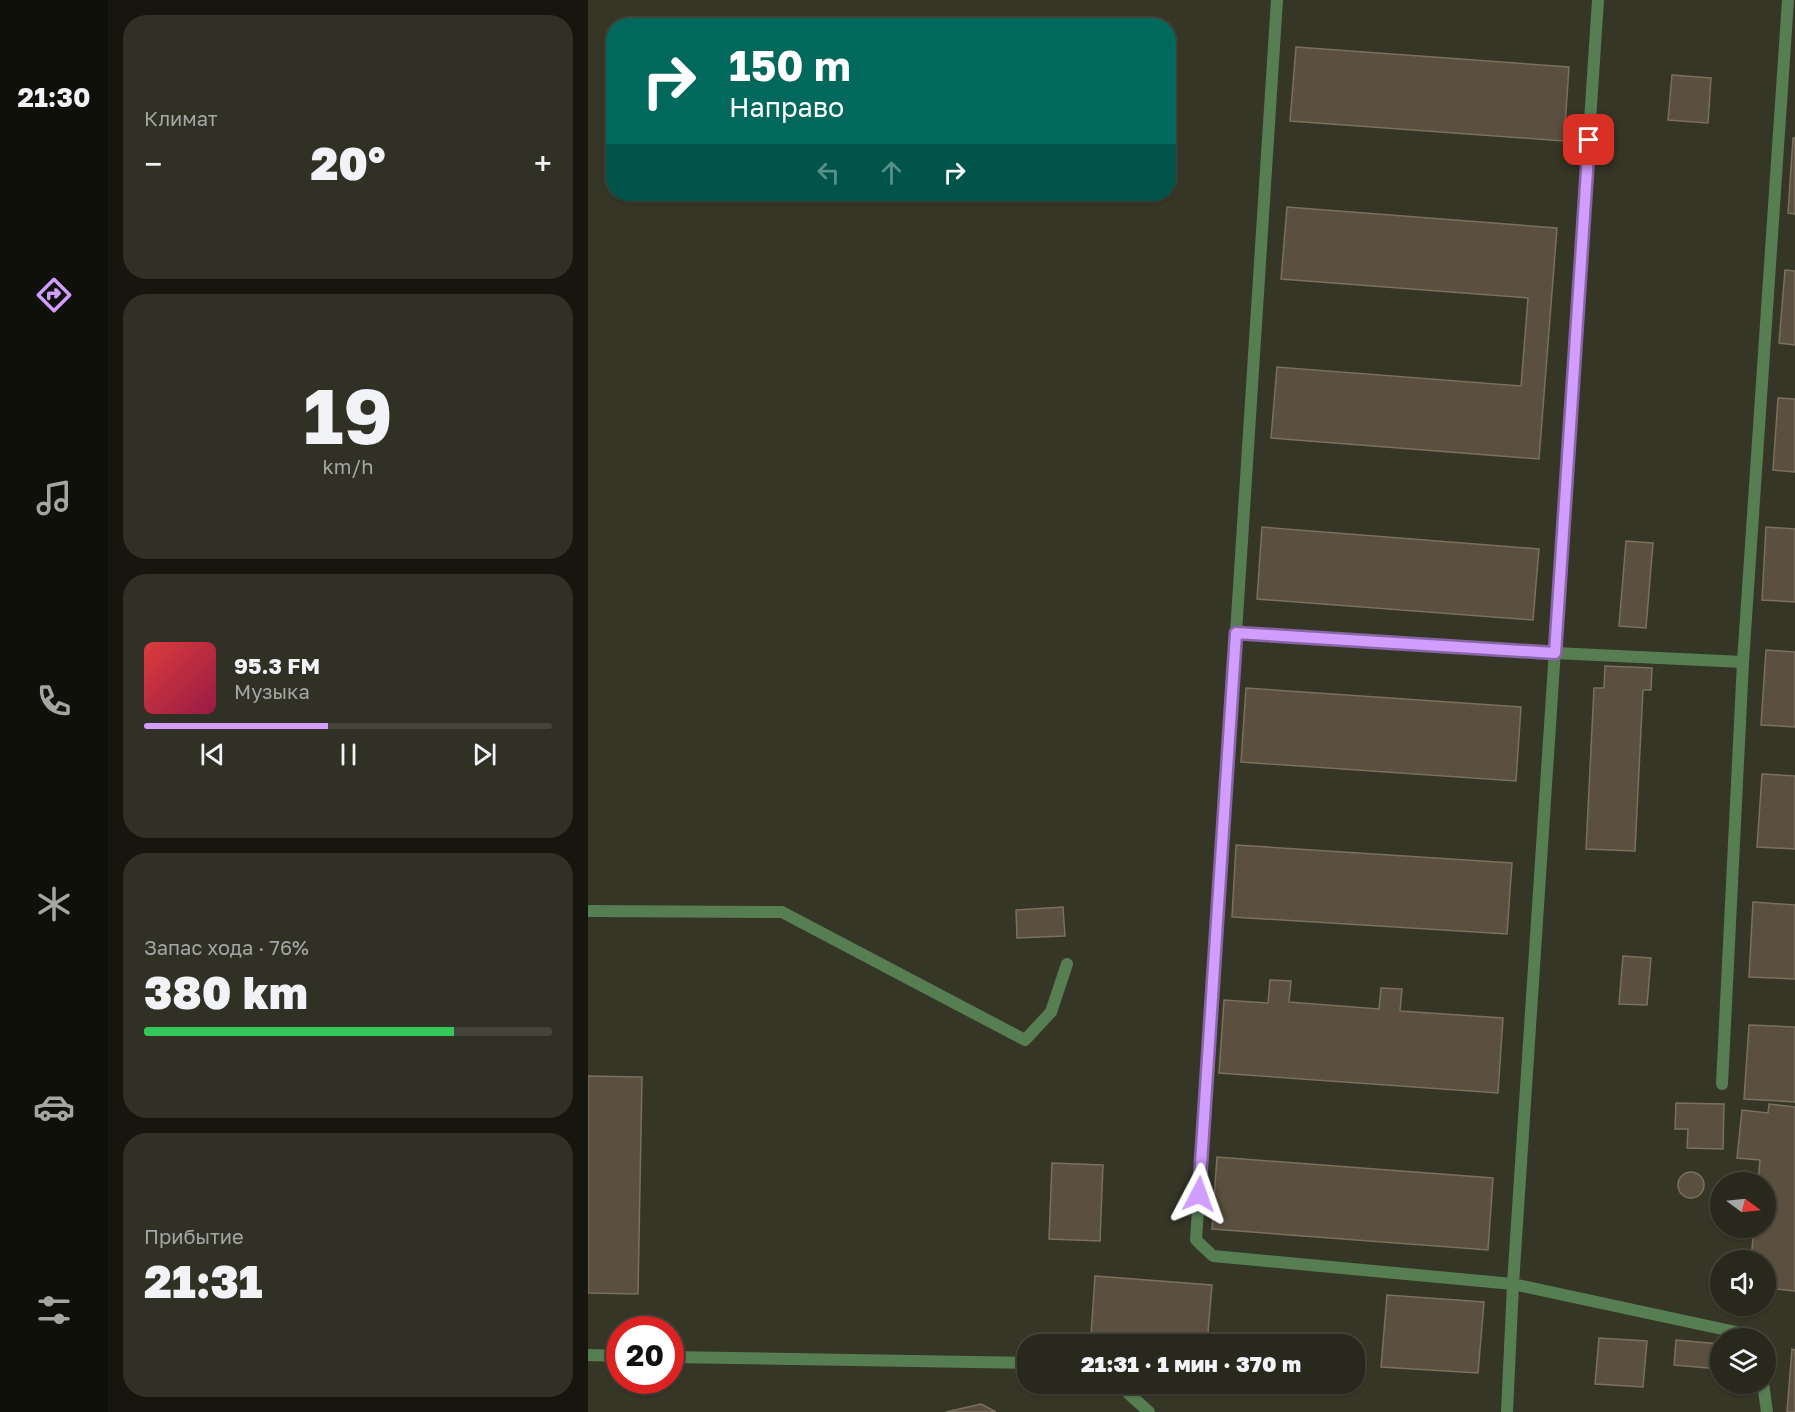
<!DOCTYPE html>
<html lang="ru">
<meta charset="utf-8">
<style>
body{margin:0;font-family:"Golos Text",sans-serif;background:#303025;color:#f1f3f6;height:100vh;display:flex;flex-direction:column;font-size:22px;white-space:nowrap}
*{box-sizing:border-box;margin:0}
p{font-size:20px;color:#a5a6a3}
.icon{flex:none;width:33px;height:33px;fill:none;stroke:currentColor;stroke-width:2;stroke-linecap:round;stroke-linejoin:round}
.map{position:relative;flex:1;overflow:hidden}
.panel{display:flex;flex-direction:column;gap:15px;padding:15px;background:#16160f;width:480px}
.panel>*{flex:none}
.banner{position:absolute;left:18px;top:18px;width:570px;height:183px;border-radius:24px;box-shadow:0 2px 4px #0004,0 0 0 2px #44443b;background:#00695c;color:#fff;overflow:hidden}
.needle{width:39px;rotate:105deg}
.fabs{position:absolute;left:1122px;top:1172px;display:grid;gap:12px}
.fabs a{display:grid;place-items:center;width:66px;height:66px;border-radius:50%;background:#28281c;box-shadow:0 2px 4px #0004,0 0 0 2px #44443b;font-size:30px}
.speed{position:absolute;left:18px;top:1316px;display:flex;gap:12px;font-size:30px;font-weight:700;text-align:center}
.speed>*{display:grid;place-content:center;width:78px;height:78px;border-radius:50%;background:#28281c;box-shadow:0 2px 4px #0004,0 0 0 2px #44443b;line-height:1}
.speed .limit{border:9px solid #d22;background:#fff;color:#111}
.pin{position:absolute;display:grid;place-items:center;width:51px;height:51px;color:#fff;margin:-26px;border-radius:12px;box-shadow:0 3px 9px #0006}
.me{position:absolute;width:66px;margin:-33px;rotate:4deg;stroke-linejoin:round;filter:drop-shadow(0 0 4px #0008)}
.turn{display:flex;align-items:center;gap:21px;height:126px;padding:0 24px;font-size:27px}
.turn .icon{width:78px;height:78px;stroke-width:2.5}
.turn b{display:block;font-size:42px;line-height:51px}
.lanes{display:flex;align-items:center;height:57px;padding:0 24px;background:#0003;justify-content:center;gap:30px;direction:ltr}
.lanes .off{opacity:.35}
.big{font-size:45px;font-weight:800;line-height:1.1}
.panel .widget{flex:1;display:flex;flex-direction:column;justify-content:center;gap:9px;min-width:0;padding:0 21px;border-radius:24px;background:#303025}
.panel .dial{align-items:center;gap:0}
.dial b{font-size:78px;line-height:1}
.song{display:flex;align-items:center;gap:18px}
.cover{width:72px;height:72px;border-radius:9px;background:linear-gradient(135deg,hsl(0 70% 55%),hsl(340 70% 35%))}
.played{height:6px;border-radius:3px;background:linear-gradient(90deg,#d19dfe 45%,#44443b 45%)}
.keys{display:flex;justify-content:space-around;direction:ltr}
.heat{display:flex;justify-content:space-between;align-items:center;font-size:33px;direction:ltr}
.charge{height:9px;border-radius:4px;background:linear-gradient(90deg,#34c759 76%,#44443b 0)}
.trip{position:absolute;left:429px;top:1334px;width:348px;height:60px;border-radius:24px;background:#28281c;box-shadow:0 2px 4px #0004,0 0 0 2px #44443b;font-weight:800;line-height:60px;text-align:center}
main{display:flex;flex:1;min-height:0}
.dock{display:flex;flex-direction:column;width:108px;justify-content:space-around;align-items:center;background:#10100b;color:#a5a6a3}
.dock .icon{width:42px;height:42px}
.dock .selected{color:#d19dfe}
.dock b{font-size:27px;color:#f1f3f6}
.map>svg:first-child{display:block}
.building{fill:#5b5040;stroke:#7b6f5e;stroke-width:1.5}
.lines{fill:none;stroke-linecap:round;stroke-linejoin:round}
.lane{stroke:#577d53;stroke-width:12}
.route-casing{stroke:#8866a5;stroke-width:15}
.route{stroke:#d19dfe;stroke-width:10}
</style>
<main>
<nav class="dock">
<b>21:30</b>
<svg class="icon selected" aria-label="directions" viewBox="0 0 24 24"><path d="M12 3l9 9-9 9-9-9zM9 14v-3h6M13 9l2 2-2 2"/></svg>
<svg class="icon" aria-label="music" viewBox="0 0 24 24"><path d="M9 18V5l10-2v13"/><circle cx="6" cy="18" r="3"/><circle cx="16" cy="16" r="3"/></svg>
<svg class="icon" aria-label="phone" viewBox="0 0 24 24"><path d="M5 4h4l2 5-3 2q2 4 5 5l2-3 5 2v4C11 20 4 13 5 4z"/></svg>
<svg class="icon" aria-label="climate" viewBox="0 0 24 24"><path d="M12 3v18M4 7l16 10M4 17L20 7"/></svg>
<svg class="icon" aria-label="car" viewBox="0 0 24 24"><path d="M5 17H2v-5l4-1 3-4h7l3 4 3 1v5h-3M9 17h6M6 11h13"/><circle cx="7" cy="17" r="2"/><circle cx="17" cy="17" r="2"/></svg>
<svg class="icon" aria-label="filters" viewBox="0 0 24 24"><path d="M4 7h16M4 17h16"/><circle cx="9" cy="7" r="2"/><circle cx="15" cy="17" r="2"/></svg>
</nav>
<section class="panel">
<div class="widget"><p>Климат</p>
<div class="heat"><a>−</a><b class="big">20°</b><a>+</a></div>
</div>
<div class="widget dial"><b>19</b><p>km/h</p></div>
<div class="widget">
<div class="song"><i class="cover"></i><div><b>95.3 FM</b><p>Музыка</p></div></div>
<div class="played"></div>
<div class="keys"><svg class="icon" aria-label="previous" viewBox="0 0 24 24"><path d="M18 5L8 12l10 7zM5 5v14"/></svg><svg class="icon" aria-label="pause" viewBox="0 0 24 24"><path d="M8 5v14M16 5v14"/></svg><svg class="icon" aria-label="next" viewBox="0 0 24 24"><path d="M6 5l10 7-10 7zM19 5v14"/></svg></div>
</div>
<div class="widget"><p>Запас хода · 76%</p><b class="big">380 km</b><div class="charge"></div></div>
<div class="widget"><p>Прибытие</p><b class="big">21:31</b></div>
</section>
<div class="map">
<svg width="1207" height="1412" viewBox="0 0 1207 1412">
<rect width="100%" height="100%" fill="#353625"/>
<!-- building -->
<g class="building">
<polygon points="708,47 981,67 976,141 702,121"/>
<polygon points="1084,75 1123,78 1120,123 1080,120"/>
<polygon points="1205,138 1207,138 1207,214 1200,213"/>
<polygon points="699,207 969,228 951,459 683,438 689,367 933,386 940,298 693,279"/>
<polygon points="1197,270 1207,271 1207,345 1191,343"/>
<polygon points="1190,398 1207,399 1207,472 1185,470"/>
<polygon points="674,527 951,549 945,620 669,599"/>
<polygon points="1178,527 1207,529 1207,602 1174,600"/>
<polygon points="1038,541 1065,543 1058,628 1031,626"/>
<polygon points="1178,650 1207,652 1207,727 1173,725"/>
<polygon points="1017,666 1064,668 1063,690 1055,690 1047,851 998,849 1006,688 1016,688"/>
<polygon points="658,688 933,707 928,781 653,762"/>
<polygon points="1174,774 1207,776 1207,849 1169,847"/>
<polygon points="648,845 924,863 919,934 644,917"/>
<polygon points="1165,902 1207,905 1207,979 1161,977"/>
<polygon points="475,907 477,936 429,938 428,910"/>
<polygon points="1035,956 1063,958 1059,1005 1031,1004"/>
<polygon points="682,980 703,981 701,1002 791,1009 793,988 814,989 812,1011 915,1018 910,1093 631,1073 636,1000 680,1003"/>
<polygon points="1161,1025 1207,1027 1207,1102 1156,1099"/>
<polygon points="0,1076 54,1077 50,1294 0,1293"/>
<polygon points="1088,1103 1136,1104 1135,1149 1099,1148 1100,1129 1087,1129"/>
<polygon points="1181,1104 1207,1107 1207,1291 1178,1288 1178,1260 1163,1260 1166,1227 1178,1227 1178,1182 1170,1182 1172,1160 1149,1158 1154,1110 1180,1113"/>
<polygon points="629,1157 905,1178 900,1250 624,1229"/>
<polygon points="464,1163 515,1165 512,1241 461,1239"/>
<circle cx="1103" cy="1185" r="13"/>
<polygon points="507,1276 624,1285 619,1344 503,1336"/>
<polygon points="799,1295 896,1302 890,1373 793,1367"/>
<polygon points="1011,1338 1059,1341 1055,1387 1007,1384"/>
<polygon points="1088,1340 1132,1344 1131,1369 1086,1365"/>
<polygon points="1204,1349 1207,1350 1207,1412 1199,1412"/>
<polygon points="393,1404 408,1412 358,1412"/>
</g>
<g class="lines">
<!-- lane -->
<g class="lane">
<polyline points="689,0 648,633 967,653 1155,662 1200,0"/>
<polyline points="1010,0 925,1284 1148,1332 1153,1338"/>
<polyline points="648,633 608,1240 625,1256 925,1284 919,1412"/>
<polyline points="0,911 194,912 437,1040 463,1012 479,964"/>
<polyline points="1134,1084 1155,662"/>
<polyline points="0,1355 32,1356"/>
<polyline points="82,1357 440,1363"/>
<polyline points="529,1383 561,1412"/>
<polyline points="1175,1383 1179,1412"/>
</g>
</g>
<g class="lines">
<defs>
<polyline id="route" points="611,1194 648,633 967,653 1001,140"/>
</defs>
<!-- route casing -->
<use href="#route" class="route-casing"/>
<!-- route -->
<use href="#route" class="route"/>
</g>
</svg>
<div class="fabs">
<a><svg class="needle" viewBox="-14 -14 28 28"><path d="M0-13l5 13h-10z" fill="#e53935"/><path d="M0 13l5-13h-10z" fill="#a5a6a3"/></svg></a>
<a><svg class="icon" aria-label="sound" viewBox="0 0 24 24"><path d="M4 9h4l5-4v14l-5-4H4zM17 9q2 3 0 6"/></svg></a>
<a><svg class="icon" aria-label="layers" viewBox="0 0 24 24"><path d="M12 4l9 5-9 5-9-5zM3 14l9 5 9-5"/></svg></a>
</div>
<div class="speed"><div class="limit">20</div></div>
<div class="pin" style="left:1001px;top:140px;background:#d93025"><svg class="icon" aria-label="arrive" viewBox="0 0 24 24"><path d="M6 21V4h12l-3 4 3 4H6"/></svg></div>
<svg class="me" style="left:611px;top:1194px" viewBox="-20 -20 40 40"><path d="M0-17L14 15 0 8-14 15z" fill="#d19dfe" stroke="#fff" stroke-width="4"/></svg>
<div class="trip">21:31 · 1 мин · 370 m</div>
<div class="banner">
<div class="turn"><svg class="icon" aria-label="right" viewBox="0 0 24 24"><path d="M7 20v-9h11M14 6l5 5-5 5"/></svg><div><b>150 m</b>Направо</div></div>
<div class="lanes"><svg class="icon off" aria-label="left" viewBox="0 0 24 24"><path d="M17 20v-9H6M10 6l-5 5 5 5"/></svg><svg class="icon off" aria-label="ahead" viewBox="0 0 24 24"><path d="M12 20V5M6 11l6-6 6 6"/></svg><svg class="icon" aria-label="right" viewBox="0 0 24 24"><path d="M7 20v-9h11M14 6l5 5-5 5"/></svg></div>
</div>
</div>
</main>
